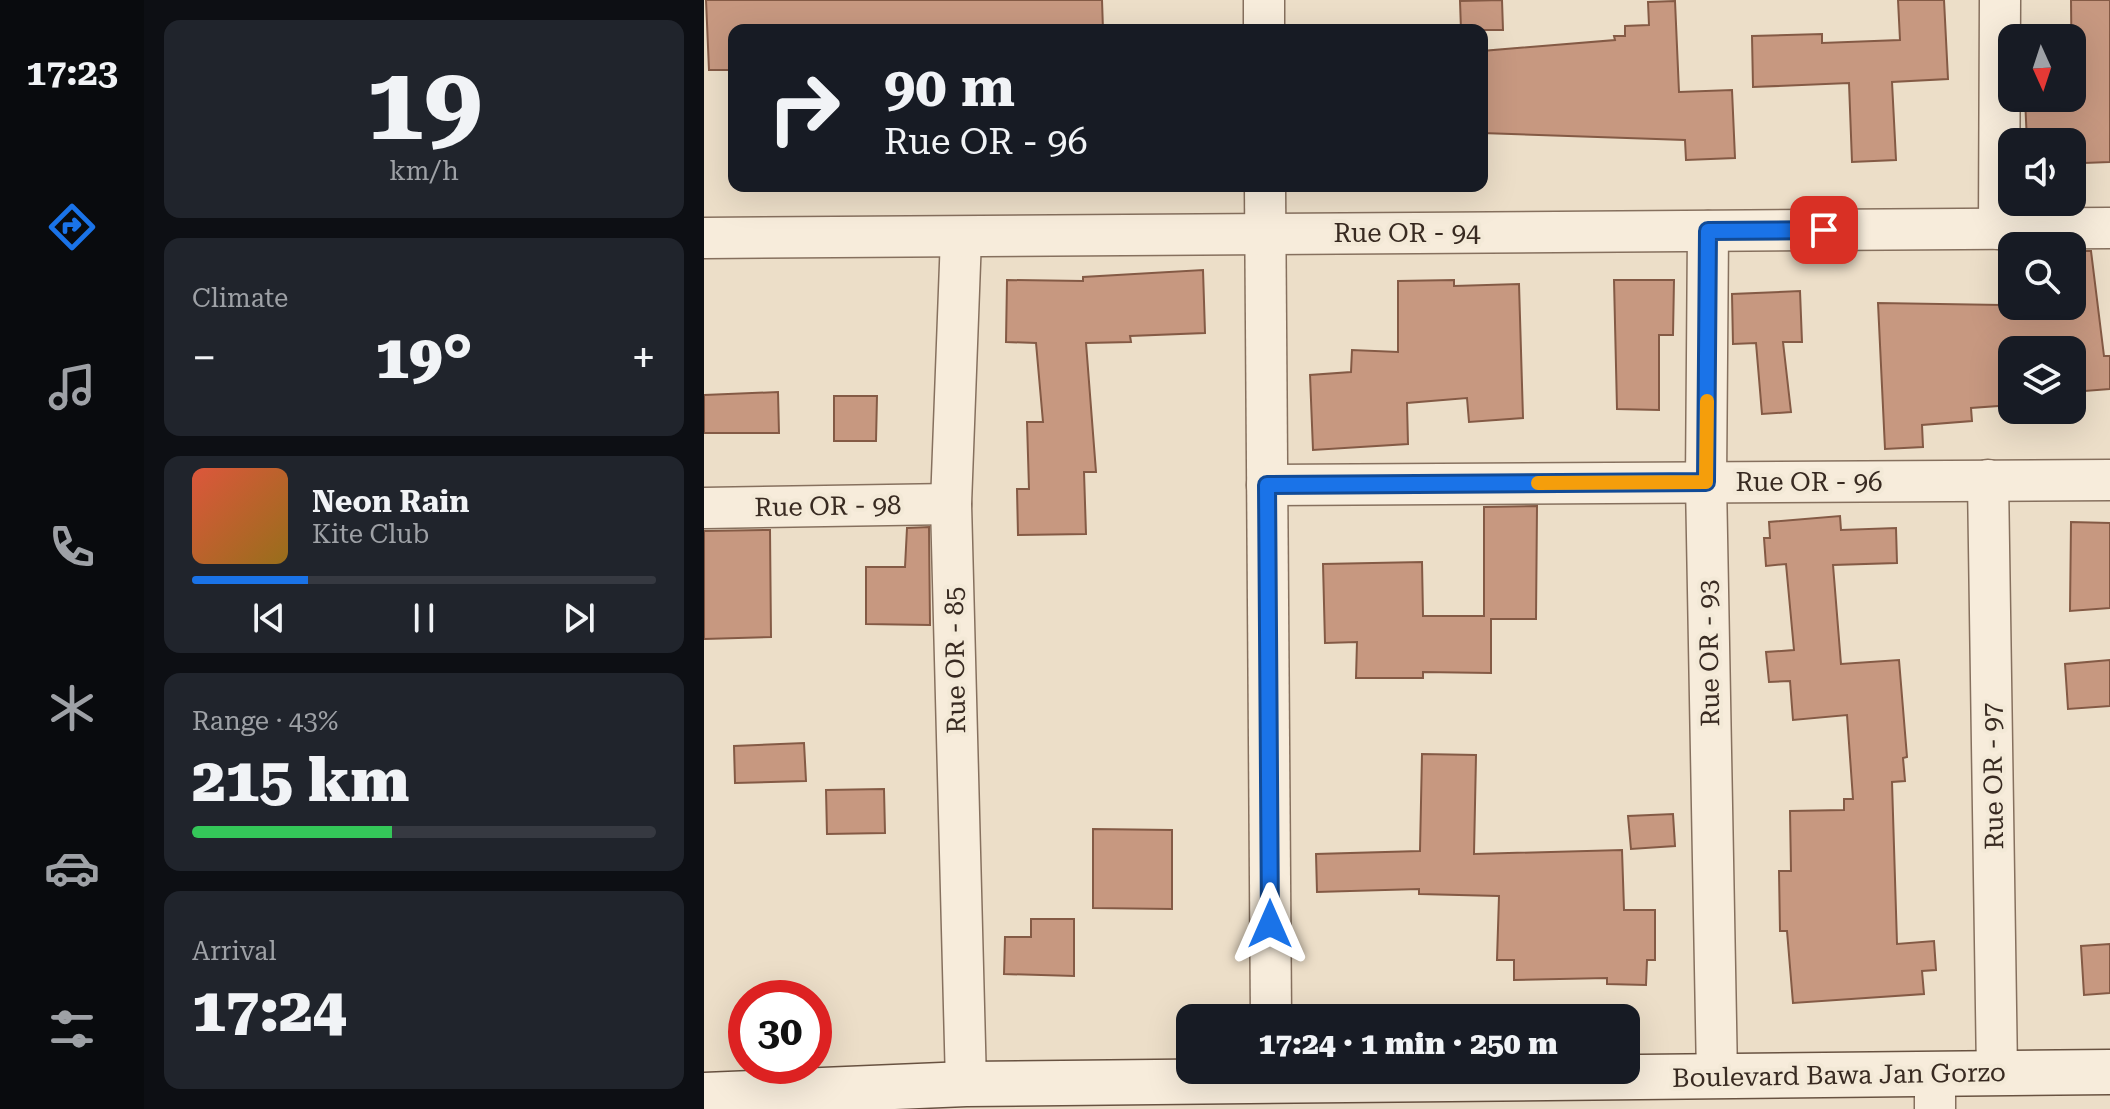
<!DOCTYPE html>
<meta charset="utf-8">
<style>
body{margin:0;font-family:"Roboto Serif",serif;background:#20242c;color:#f1f3f6;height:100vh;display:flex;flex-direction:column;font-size:30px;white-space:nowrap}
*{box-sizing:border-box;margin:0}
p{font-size:26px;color:#9ea1a6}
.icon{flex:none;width:44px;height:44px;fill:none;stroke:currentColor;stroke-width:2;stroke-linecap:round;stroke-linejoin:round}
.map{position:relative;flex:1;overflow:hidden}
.panel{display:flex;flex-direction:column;gap:20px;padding:20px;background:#0d0f14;width:560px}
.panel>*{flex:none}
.top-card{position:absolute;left:24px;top:24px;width:760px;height:168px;border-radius:16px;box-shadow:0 8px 32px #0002;background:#171b24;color:#f1f3f6;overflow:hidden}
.needle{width:52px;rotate:177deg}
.fabs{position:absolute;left:1294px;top:24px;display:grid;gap:16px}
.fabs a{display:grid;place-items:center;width:88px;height:88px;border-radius:16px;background:#171b24;box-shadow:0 8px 32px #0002;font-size:40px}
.speed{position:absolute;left:24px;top:980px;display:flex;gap:16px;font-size:40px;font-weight:700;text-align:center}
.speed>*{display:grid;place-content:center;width:104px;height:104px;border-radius:50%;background:#171b24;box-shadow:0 8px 32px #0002;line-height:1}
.speed .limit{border:12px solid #d22;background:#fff;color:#111}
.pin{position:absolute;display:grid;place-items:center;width:68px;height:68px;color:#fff;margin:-34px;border-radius:16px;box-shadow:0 4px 12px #0006}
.me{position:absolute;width:88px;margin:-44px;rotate:0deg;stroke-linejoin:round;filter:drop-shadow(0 0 6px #0008)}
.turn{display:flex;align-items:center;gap:28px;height:168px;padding:0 24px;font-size:36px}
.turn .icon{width:104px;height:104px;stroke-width:2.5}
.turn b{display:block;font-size:56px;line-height:68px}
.big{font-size:60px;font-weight:800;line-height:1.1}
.panel .card{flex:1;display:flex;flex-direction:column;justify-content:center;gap:12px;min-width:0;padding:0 28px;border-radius:16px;background:#20242c}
.panel .dial{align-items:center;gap:0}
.dial b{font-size:104px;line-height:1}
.song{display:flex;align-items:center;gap:24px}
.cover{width:96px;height:96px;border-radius:12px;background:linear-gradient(135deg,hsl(10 70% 55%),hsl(40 70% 35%))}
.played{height:8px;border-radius:4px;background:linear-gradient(90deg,#1a73e8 25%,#363941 25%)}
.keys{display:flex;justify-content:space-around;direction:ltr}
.heat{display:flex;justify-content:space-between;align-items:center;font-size:44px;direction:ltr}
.charge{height:12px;border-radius:6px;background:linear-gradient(90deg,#34c759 43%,#363941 0)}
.trip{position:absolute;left:472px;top:1004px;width:464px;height:80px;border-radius:16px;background:#171b24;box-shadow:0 8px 32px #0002;font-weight:800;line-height:80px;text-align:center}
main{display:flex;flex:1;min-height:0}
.tab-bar{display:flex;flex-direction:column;width:144px;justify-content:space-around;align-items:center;background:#090b0e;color:#9ea1a6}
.tab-bar .icon{width:56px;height:56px}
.tab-bar .selected{color:#1a73e8}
.tab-bar b{font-size:36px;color:#f1f3f6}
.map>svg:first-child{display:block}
.building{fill:#c79880;stroke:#845a45;stroke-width:2}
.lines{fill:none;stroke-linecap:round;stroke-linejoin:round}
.street-casing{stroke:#86705e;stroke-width:43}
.secondary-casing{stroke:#685241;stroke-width:47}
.street{stroke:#f7ecdb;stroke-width:40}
.secondary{stroke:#f7ecdb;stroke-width:44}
.route-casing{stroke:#114b97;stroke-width:20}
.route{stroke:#1a73e8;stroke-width:14}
.slow{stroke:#f59e0b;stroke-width:14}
.labels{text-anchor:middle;stroke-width:8;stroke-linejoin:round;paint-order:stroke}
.street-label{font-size:26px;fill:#382a21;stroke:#f3e9d7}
</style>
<main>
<nav class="tab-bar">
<b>17:23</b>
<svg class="icon selected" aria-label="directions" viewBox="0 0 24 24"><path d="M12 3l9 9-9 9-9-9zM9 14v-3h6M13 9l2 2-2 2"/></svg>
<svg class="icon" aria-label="music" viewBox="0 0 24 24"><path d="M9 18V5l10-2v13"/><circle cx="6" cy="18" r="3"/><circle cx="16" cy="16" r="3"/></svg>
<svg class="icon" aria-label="phone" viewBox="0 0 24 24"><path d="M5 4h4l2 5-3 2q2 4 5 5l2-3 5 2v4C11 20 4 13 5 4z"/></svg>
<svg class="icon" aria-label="climate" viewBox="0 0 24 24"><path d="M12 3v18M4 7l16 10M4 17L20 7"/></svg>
<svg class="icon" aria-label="car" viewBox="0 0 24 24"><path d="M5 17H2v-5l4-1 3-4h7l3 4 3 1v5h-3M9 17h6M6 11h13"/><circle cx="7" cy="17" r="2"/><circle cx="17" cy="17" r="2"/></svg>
<svg class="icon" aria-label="filters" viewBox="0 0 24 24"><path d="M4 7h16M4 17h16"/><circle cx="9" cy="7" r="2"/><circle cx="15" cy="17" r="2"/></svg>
</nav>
<section class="panel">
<div class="card dial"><b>19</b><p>km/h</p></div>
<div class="card"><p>Climate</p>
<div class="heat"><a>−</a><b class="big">19°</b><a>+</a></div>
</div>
<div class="card">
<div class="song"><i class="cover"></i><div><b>Neon Rain</b><p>Kite Club</p></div></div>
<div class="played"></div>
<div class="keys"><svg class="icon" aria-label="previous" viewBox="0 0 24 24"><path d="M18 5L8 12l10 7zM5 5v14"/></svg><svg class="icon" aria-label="pause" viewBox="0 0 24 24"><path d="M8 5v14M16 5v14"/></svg><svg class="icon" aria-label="next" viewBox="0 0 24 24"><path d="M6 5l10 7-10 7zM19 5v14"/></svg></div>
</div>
<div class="card"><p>Range · 43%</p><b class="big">215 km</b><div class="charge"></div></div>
<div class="card"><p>Arrival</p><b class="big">17:24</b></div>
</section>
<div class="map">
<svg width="1406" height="1109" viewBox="0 0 1406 1109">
<rect width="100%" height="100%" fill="#ecdec8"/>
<!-- building -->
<g class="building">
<polygon points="2,0 398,0 399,30 30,30 30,70 5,70"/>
<polygon points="798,0 799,30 757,30 756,1"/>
<polygon points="1194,0 1240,0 1244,79 1188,82 1192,160 1148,162 1145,83 1049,87 1048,36 1118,34 1118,43 1196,40"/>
<polygon points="1367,0 1406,0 1406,162 1380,163 1379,142 1323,142 1321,98 1368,98"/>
<polygon points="971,1 975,92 1028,90 1031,158 982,160 981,140 778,133 778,51 911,40 910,36 921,36 921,26 945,25 944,2"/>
<polygon points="1368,251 1387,251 1400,356 1406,356 1406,389 1368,392 1368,339 1308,345 1308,405 1267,408 1268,421 1218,425 1219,447 1181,449 1174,303 1368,306"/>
<polygon points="499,270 501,333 426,336 427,342 382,343 392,472 380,472 382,534 314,535 313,489 325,489 323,422 339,422 332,343 302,342 303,280 379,281 379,277"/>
<polygon points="750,280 750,286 815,284 819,418 765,422 763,398 703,403 704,444 609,450 606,375 647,372 648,350 694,352 694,281"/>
<polygon points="910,280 970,280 969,335 955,335 955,410 913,409"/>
<polygon points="1096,291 1098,342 1079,342 1087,412 1058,414 1052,343 1029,344 1028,294"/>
<polygon points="74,392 75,433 0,433 0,395"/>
<polygon points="130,396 173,396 172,441 130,441"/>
<polygon points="833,506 832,619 787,619 787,673 719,672 719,678 652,678 653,642 621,643 619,564 718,562 719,616 780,616 780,507"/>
<polygon points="1136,516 1137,530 1192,528 1193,563 1129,565 1137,664 1195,660 1203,757 1199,758 1201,781 1188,782 1193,944 1230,941 1232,970 1218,971 1220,994 1089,1003 1083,931 1076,931 1075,871 1087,871 1086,811 1140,810 1140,799 1149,799 1143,715 1089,720 1086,681 1065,682 1062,652 1090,650 1082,564 1062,566 1060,538 1066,538 1065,522"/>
<polygon points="1367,522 1406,523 1406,608 1366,611"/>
<polygon points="225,527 226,625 162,624 162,567 201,567 203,528"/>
<polygon points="66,530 67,637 0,639 0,531"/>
<polygon points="1406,660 1406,706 1364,709 1361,664"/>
<polygon points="100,743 102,781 31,783 30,746"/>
<polygon points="718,754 772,755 770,854 918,850 920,910 951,910 951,960 943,960 942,985 903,984 903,978 810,980 810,960 793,960 795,896 715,894 715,889 613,892 612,854 716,851"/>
<polygon points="180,789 181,833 123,834 122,790"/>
<polygon points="969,814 971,846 927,849 924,816"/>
<polygon points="389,829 468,830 468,909 389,908"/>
<polygon points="327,919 370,919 370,976 300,974 301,937 327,937"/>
<polygon points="1406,944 1406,993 1380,995 1377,946"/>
</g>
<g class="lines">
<defs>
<g id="street">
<polyline points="560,0 560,30"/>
<polyline points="561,186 567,1018"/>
<polyline points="1295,229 1296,0"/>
<polyline points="1004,231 1002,482 1013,1076"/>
<polyline points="257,237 247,504 262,1084"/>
<polyline points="0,238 1406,228"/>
<polyline points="1284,480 1293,1073"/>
<polyline points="563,485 1406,480"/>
<polyline points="0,508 247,504"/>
<polyline points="1231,1073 1231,1109"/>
</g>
<polyline id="secondary" points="0,1095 262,1084 1406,1072"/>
</defs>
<!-- street casing -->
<use href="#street" class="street-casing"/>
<!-- secondary casing -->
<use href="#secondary" class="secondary-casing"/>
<!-- street -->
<use href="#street" class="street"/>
<!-- secondary -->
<use href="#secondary" class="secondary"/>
</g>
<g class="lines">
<defs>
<polyline id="route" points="566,924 563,485 1002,482 1004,231 1120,230"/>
</defs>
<!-- route casing -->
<use href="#route" class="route-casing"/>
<!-- route -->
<use href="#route" class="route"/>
<!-- slow -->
<polyline class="slow" points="834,483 1002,482 1003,401"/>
</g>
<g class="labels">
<!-- street labels -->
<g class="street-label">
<text x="703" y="242">Rue OR - 94</text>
<text x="1105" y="491">Rue OR - 96</text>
<text transform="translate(124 506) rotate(-1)" y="9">Rue OR - 98</text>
<text transform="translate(1005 653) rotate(-91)" y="9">Rue OR - 93</text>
<text transform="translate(251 660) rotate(-91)" y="9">Rue OR - 85</text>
<text transform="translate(1289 776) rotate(-91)" y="9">Rue OR - 97</text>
<text transform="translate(1135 1075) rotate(-1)" y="9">Boulevard Bawa Jan Gorzo</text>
</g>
</g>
</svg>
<div class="fabs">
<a><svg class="needle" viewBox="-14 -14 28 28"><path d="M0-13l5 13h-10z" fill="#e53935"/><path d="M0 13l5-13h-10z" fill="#9ea1a6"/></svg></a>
<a><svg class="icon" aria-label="sound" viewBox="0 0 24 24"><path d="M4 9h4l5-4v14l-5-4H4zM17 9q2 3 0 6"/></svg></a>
<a><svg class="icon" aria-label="search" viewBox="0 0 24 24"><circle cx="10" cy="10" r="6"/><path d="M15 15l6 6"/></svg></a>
<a><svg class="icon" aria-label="layers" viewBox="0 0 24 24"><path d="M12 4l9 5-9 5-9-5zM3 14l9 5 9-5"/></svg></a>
</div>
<div class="speed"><div class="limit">30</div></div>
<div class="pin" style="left:1120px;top:230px;background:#d93025"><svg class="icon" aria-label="arrive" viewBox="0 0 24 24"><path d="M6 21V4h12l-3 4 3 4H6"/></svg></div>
<svg class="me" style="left:566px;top:924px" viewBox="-20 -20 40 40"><path d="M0-17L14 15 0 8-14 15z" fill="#1a73e8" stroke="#fff" stroke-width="4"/></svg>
<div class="trip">17:24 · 1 min · 250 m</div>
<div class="top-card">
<div class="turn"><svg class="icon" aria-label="right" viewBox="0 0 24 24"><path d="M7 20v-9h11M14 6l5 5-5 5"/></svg><div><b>90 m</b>Rue OR - 96</div></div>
</div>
</div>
</main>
